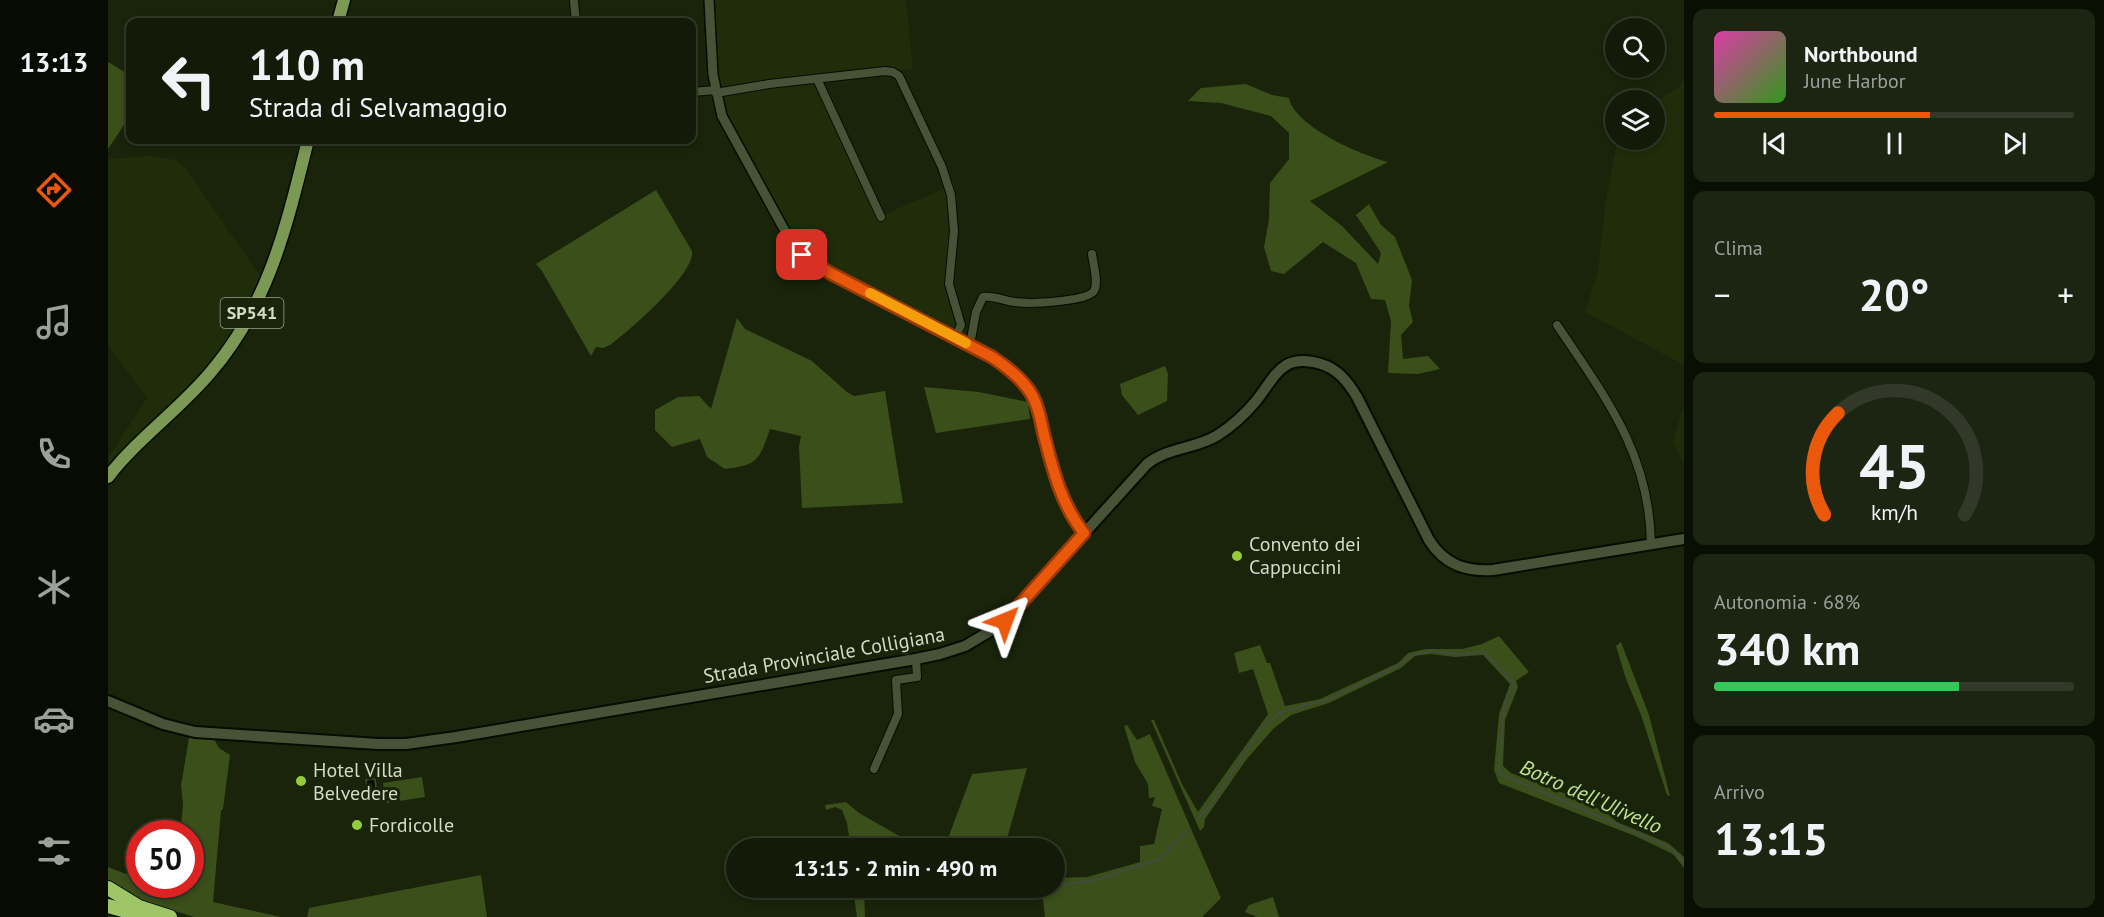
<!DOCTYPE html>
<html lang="it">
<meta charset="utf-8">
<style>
body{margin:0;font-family:"PT Sans",sans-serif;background:#1c2412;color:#f1f3f6;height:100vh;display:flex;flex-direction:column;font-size:22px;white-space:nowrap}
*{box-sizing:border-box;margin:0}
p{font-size:20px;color:#9da19c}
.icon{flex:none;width:33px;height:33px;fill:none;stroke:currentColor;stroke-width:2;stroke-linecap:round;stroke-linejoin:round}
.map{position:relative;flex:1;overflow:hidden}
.details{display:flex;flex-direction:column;gap:9px;padding:9px;background:#0a0f04;width:420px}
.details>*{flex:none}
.guide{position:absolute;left:18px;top:18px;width:570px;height:126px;border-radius:12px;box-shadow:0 3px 9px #0003,0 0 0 2px #323929;background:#131b08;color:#f1f3f6;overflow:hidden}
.tools{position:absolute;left:1497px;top:18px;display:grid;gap:12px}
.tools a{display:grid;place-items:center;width:60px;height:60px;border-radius:50%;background:#131b08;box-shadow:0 3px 9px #0003,0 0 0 2px #323929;font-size:30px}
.speed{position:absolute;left:18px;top:820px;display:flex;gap:12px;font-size:30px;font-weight:700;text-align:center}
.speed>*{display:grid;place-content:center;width:78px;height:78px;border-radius:50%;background:#131b08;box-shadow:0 3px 9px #0003,0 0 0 2px #323929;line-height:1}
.speed .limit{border:9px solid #d22;background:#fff;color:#111}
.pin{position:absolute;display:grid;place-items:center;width:51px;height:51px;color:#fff;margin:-26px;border-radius:12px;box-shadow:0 3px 9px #0006}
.me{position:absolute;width:66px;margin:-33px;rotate:44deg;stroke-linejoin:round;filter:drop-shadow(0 0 4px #0008)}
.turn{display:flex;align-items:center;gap:21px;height:126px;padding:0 24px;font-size:27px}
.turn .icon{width:78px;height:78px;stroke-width:2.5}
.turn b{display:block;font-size:42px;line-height:51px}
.big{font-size:45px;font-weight:600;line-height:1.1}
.details .card{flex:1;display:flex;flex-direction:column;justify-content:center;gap:9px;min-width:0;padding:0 21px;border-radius:12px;background:#1c2412}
.details .dial{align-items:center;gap:0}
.dial svg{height:156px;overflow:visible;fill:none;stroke:#323929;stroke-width:7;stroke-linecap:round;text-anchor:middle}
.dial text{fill:#f1f3f6;stroke:none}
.song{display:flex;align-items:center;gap:18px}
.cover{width:72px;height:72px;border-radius:9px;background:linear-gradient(135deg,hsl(320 70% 55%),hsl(110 70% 35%))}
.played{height:6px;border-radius:3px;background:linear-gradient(90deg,#ea580c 60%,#323929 60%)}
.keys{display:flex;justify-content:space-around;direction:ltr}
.heat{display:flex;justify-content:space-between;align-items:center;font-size:33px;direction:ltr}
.charge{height:9px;border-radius:4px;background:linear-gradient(90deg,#34c759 68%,#323929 0)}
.trip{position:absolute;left:618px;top:838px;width:339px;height:60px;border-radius:30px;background:#131b08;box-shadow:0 3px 9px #0003,0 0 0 2px #323929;font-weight:600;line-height:60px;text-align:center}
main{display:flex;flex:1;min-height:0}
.tab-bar{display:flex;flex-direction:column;width:108px;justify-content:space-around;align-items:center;background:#080b03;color:#9da19c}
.tab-bar .icon{width:42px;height:42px}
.tab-bar .on{color:#ea580c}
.tab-bar b{font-size:27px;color:#f1f3f6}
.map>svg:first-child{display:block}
.built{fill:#1f2d0b}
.green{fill:#3a4f1a}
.water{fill:#050e00;stroke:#424b3d;stroke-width:1.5}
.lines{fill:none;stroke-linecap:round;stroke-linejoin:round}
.stream{stroke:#424b3d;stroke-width:2}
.minor-casing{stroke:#050d00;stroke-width:10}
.tertiary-casing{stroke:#050d00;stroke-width:12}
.secondary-casing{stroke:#050d00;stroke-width:14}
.primary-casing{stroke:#050d00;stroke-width:15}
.motorway-casing{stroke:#050d00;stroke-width:16}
.minor{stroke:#475337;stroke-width:8}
.tertiary{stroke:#475337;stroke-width:9}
.secondary{stroke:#475337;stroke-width:10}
.primary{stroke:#7b9855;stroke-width:12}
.motorway{stroke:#9ec669;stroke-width:14}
.route-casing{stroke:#983908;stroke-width:15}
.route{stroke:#ea580c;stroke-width:10}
.slow{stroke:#f59e0b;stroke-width:10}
.poi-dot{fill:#96cc3a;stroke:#19240a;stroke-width:2}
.labels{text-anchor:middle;stroke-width:6;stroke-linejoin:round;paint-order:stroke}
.shield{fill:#19240a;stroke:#9aa390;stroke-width:1.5}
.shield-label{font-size:18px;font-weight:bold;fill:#d2daca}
.poi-label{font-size:20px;fill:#d2daca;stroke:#19240a;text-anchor:start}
.street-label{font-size:20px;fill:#d2daca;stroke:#19240a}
.water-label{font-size:21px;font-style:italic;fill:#bce28d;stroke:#19240a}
</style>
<main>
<nav class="tab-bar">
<b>13:13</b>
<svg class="icon on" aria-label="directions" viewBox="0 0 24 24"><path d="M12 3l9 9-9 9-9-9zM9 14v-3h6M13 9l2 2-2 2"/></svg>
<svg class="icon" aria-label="music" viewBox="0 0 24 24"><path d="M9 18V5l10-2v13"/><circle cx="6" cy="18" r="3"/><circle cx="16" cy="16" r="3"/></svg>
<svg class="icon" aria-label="phone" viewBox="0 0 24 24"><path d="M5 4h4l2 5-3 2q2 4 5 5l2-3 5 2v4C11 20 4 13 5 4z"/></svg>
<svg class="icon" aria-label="climate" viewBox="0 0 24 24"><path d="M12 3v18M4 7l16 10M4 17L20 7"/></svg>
<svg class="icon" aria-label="car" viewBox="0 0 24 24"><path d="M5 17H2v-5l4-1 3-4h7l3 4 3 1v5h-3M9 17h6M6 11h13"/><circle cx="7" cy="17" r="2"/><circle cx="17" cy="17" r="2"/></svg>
<svg class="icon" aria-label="filters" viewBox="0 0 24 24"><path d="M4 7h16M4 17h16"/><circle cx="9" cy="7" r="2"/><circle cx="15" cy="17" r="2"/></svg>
</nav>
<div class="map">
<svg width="1576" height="917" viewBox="0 0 1576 917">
<rect width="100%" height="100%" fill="#19240a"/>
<!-- built -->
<g class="built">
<polygon points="601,0 798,0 805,69 710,79 773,216 846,184 849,201 850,234 845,276 858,328 855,342 691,252 614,116"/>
<polygon points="1576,78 1576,365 1477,312 1490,272 1497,206 1509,142 1511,140 1546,140 1547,102 1570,88"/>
<polygon points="45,156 69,161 78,169 155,280 119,344 90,380 1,467 0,458 39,398 0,345 0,159"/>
<polygon points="1576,403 1576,464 1565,443"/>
</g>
<!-- green -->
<g class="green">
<polygon points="0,62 22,75 22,116 0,149"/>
<path d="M1138 84 1164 95 1181 98C1187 127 1253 155 1280 162L1202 201 1234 226 1270 264 1273 253 1248 215 1261 204 1273 225 1287 237 1304 280 1301 306 1305 322 1293 335 1295 359 1320 356 1332 369 1310 374 1280 373 1283 321 1277 300 1263 299 1248 263 1215 242 1176 274 1163 271 1156 247 1161 219 1162 183 1181 159V133L1163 116 1113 103 1080 101 1093 88Z"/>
<path d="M548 190 584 251C588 273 521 331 502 345L495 348 488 347 483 356 434 271 428 264Z"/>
<path d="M629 318 637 329 704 361 739 392 746 396 777 391 795 503 694 508 691 447 693 436 662 429C651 460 651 465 617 469L599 457 592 439 564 447 547 430V410L570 397 591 396 603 409Z"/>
<polygon points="1057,366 1060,374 1059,401 1030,415 1014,395 1012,384"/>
<polygon points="816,387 871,392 920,402 922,419 828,433"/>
<polygon points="1391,636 1421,672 1408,681 1410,687 1397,720 1395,766 1403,773 1472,799 1499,813 1509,822 1560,843 1576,857 1576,868 1565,854 1527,836 1391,783 1386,770 1391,714 1402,684 1375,655 1347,657 1323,654 1307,656 1293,668 1221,703 1183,715 1165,729 1138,760 1097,819 1096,827 1092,831 1043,720 1046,720 1074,784 1090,812 1160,714 1145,669 1131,673 1126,653 1152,645 1159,663 1162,663 1177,706 1212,699 1290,663 1300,653 1317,649 1354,649 1374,644"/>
<polygon points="1513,642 1541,715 1562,796 1559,795 1533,715 1518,679 1508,646"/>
<polygon points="1019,725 1029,740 1042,734 1113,898 1094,917 937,917 935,899 929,888 946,888 947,878 979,877 1032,862 1032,846 1046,844 1054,809 1044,806 1047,797 1041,798 1040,784 1027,762 1016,726"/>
<polygon points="81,737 106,739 111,748 122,755 115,809 113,811 105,902 173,917 86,917 35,901 0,880 0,867 31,879 32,885 49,885 65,891 66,885 82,885 82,834 72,834 75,805 73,786"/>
<polygon points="919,768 896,849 836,849 864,774"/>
<polygon points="314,777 317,797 278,803 275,783"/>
<polygon points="738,802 751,813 814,849 789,846 775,849 743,849 739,823 734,810 727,807 718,810 717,805"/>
<polygon points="373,875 379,917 199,917 201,908"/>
<polygon points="745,888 756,888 757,917 749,917"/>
<polygon points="1165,897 1171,917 1149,917 1137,912 1141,905"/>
</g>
<!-- water -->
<polygon class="water" points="267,779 269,796 260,797 258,780"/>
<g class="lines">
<!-- stream -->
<g class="stream">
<polyline points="1090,819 1101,807 1154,728 1171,713 1224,698 1289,666 1304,655 1323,651 1349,654 1376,652 1406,683 1396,706 1391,773 1565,849 1576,864"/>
<polyline points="946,886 991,879 1052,859 1080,829"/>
</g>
<defs>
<g id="minor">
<polyline points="466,2 468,22"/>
<polyline points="709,79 773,217"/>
<polyline points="584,92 608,90"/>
<polyline points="608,93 661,84 777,71 785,72 791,76 834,167 843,195 846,231 841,284 853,325 847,338"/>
<path d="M1449 325C1497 397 1542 453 1543 545"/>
<path d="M862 345 868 312 875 297C886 295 896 301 907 302 920 304 978 302 986 291 991 283 985 263 984 254"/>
<polyline points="766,769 790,714 788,680 809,677 808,659"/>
</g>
<path id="tertiary" d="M601 0 605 75 614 116 683 242 694 255 709 266 884 357C901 368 918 382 927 400 944 446 944 494 976 533"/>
<path id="secondary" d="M0 701 55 724 87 732 270 744H298L348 737 808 659 832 654 857 646 894 624 1039 464C1060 447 1088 449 1110 435 1124 426 1138 413 1148 401 1168 376 1174 352 1213 364 1230 369 1240 382 1249 397L1321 540C1336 564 1357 572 1385 570L1576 539"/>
<g id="primary">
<polyline points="230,22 236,0"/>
<path d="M0 477C30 438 71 410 102 373 161 305 179 224 200 140"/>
</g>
<g id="motorway">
<polyline points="0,888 31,907 62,917"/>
<polyline points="0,906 36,916"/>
</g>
</defs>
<!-- minor casing -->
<use href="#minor" class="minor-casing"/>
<!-- tertiary casing -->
<use href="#tertiary" class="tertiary-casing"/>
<!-- secondary casing -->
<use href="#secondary" class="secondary-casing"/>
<!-- primary casing -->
<use href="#primary" class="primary-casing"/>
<!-- motorway casing -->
<use href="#motorway" class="motorway-casing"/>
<!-- minor -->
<use href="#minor" class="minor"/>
<!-- tertiary -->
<use href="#tertiary" class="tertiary"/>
<!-- secondary -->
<use href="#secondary" class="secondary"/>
<!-- primary -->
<use href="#primary" class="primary"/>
<!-- motorway -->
<use href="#motorway" class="motorway"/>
</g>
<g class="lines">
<defs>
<path id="route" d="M694 255 722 273 884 357C899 367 915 379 924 395 931 407 933 422 936 435 945 470 953 504 976 533L897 621"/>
</defs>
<!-- route casing -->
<use href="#route" class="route-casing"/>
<!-- route -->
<use href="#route" class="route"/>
<!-- slow -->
<polyline class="slow" points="762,293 858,343"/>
</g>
<!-- markers -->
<g class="poi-dot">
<circle cx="1129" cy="556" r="6"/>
<circle cx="193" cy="781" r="6"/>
<circle cx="249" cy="825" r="6"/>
</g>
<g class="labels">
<!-- shield labels -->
<rect class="shield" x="112.5" y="298" width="63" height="30" rx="4.5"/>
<g class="shield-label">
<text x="144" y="319">SP541</text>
</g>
<!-- poi labels -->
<g class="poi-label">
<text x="1141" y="551">Convento dei<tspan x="1141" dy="23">Cappuccini</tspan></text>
<text x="205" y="777">Hotel Villa<tspan x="205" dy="23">Belvedere</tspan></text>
<text x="261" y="832">Fordicolle</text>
</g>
<!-- street labels -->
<g class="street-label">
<text transform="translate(716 655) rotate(-10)" y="7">Strada Provinciale Colligiana</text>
</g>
<!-- water labels -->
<g class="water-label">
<text transform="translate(1483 797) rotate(24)" y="7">Botro dell'Ulivello</text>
</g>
</g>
</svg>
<div class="tools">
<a><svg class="icon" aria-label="search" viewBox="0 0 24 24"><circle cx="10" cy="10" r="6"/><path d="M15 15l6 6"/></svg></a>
<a><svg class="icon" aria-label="layers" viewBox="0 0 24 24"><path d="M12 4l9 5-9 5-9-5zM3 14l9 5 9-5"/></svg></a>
</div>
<div class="speed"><div class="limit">50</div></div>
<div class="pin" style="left:694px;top:255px;background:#d93025"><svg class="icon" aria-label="arrive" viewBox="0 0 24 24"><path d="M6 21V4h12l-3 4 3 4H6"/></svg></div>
<svg class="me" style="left:897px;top:621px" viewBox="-20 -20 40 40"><path d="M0-17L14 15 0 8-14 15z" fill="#ea580c" stroke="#fff" stroke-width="4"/></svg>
<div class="trip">13:15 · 2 min · 490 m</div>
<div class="guide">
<div class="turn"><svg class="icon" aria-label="left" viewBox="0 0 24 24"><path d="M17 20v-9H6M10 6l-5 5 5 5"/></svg><div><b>110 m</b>Strada di Selvamaggio</div></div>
</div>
</div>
<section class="details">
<div class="card">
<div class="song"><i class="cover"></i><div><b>Northbound</b><p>June Harbor</p></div></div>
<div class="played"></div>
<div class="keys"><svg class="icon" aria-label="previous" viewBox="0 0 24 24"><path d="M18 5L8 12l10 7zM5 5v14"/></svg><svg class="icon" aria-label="pause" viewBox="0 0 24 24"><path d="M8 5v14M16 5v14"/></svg><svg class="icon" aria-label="next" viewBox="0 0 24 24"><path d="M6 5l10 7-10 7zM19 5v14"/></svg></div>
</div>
<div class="card"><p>Clima</p>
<div class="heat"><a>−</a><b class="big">20°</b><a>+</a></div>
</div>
<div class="card dial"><svg viewBox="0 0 100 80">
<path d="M14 69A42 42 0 1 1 86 69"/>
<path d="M14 69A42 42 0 0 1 21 17" stroke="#ea580c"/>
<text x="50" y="56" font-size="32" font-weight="700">45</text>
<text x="50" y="72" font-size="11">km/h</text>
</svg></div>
<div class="card"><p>Autonomia · 68%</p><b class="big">340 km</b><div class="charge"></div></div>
<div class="card"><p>Arrivo</p><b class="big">13:15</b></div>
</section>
</main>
